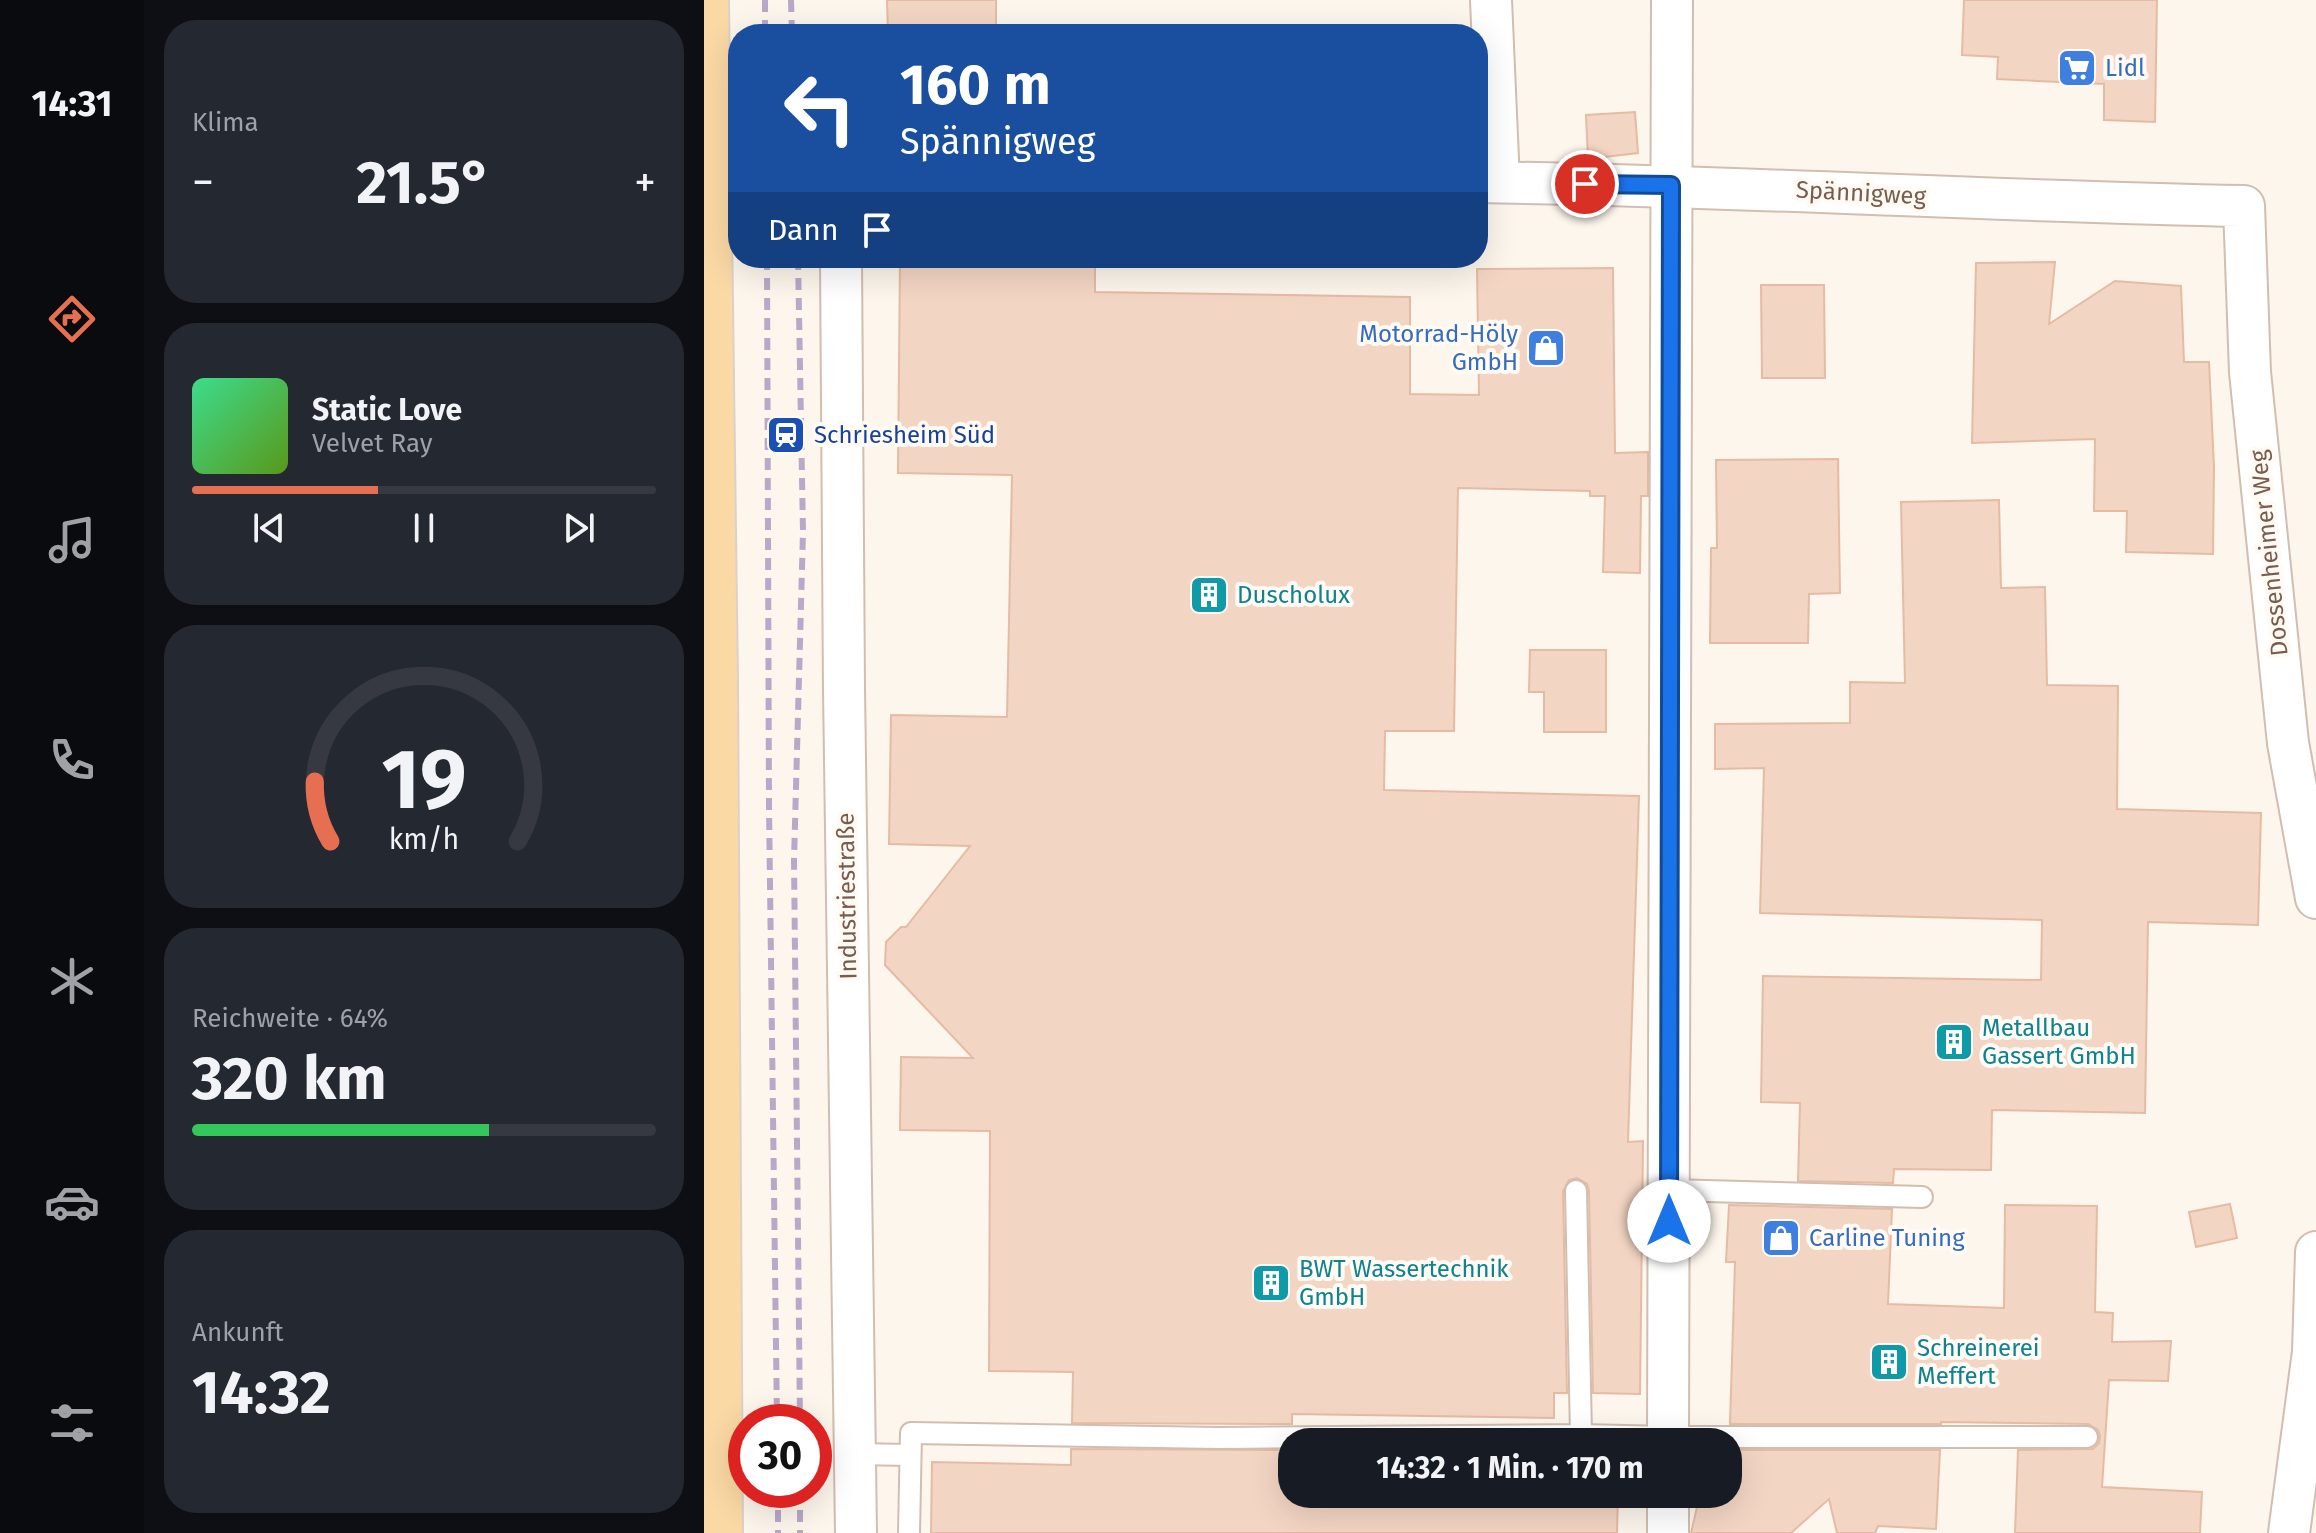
<!DOCTYPE html>
<html lang="de">
<meta charset="utf-8">
<style>
body{margin:0;font-family:"Fira Sans",sans-serif;background:#242831;color:#f1f3f6;height:100vh;display:flex;flex-direction:column;font-size:30px;white-space:nowrap}
*{box-sizing:border-box;margin:0}
p{font-size:26px;color:#9ea1a6}
.icon{flex:none;width:44px;height:44px;fill:none;stroke:currentColor;stroke-width:2;stroke-linecap:round;stroke-linejoin:round}
.map{position:relative;flex:1;overflow:hidden}
.sheet{display:flex;flex-direction:column;gap:20px;padding:20px;background:#0d0f14;width:560px}
.sheet>*{flex:none}
.top-card{position:absolute;left:24px;top:24px;width:760px;height:244px;border-radius:32px;box-shadow:0 8px 32px #0002;background:#1a4fa0;color:#fff;overflow:hidden}
.speed{position:absolute;left:24px;top:1404px;display:flex;gap:16px;font-size:40px;font-weight:700;text-align:center}
.speed>*{display:grid;place-content:center;width:104px;height:104px;border-radius:50%;background:#171b24;box-shadow:0 8px 32px #0002;line-height:1}
.speed .limit{border:12px solid #d22;background:#fff;color:#111}
.pin{position:absolute;display:grid;place-items:center;width:68px;height:68px;color:#fff;margin:-34px;border:4px solid #fff;border-radius:50%;box-shadow:0 2px 8px #0007}
.me{position:absolute;width:88px;margin:-44px;rotate:0deg;stroke-linejoin:round;filter:drop-shadow(0 0 6px #0008)}
.turn{display:flex;align-items:center;gap:28px;height:168px;padding:0 40px;font-size:36px}
.turn .icon{width:104px;height:104px;stroke-width:2.5}
.turn b{display:block;font-size:56px;line-height:68px}
.then{display:flex;align-items:center;height:76px;padding:0 40px;background:#0003;gap:16px;font-size:30px}
.big{font-size:60px;font-weight:700;line-height:1.1}
.sheet .widget{flex:1;display:flex;flex-direction:column;justify-content:center;gap:12px;min-width:0;padding:0 28px;border-radius:32px;background:#242831}
.sheet .dial{align-items:center;gap:0}
.dial svg{height:208px;overflow:visible;fill:none;stroke:#363941;stroke-width:7;stroke-linecap:round;text-anchor:middle}
.dial text{fill:#f1f3f6;stroke:none}
.song{display:flex;align-items:center;gap:24px}
.cover{width:96px;height:96px;border-radius:12px;background:linear-gradient(135deg,hsl(150 70% 55%),hsl(90 70% 35%))}
.played{height:8px;border-radius:4px;background:linear-gradient(90deg,#e76f51 40%,#363941 40%)}
.keys{display:flex;justify-content:space-around;direction:ltr}
.heat{display:flex;justify-content:space-between;align-items:center;font-size:44px;direction:ltr}
.charge{height:12px;border-radius:6px;background:linear-gradient(90deg,#34c759 64%,#363941 0)}
.trip{position:absolute;left:574px;top:1428px;width:464px;height:80px;border-radius:32px;background:#171b24;box-shadow:0 8px 32px #0002;font-weight:700;line-height:80px;text-align:center}
main{display:flex;flex:1;min-height:0}
.menu{display:flex;flex-direction:column;width:144px;justify-content:space-around;align-items:center;background:#090b0e;color:#9ea1a6}
.menu .icon{width:56px;height:56px}
.menu .selected{color:#e76f51}
.menu b{font-size:36px;color:#f1f3f6}
.map>svg:first-child{display:block}
.building{fill:#f3d5c3;stroke:#e6bba3;stroke-width:2}
.lines{fill:none;stroke-linecap:round;stroke-linejoin:round}
.service-casing{stroke:#d1beb0;stroke-width:24}
.minor-casing{stroke:#d1beb0;stroke-width:44}
.primary-casing{stroke:#dad1cd;stroke-width:48}
.service{stroke:#fff;stroke-width:20}
.minor{stroke:#fff;stroke-width:40}
.primary{stroke:#fbd9a5;stroke-width:44}
.rail{stroke:#b9a8c9;stroke-width:6;stroke-dasharray:12 8;stroke-linecap:butt}
.route-casing{stroke:#114b97;stroke-width:20}
.route{stroke:#1a73e8;stroke-width:14}
.labels{text-anchor:middle;stroke-width:8;stroke-linejoin:round;paint-order:stroke}
.shop-label{font-size:24px;fill:#366cbe;stroke:#fffaf3;text-anchor:start}
.street-label{font-size:24px;fill:#7a5c4d;stroke:#fffaf3}
.transit-label{font-size:24px;fill:#164399;stroke:#fffaf3;text-anchor:start}
.culture-label{font-size:24px;fill:#0d838f;stroke:#fffaf3;text-anchor:start}
</style>
<main>
<nav class="menu">
<b>14:31</b>
<svg class="icon selected" aria-label="directions" viewBox="0 0 24 24"><path d="M12 3l9 9-9 9-9-9zM9 14v-3h6M13 9l2 2-2 2"/></svg>
<svg class="icon" aria-label="music" viewBox="0 0 24 24"><path d="M9 18V5l10-2v13"/><circle cx="6" cy="18" r="3"/><circle cx="16" cy="16" r="3"/></svg>
<svg class="icon" aria-label="phone" viewBox="0 0 24 24"><path d="M5 4h4l2 5-3 2q2 4 5 5l2-3 5 2v4C11 20 4 13 5 4z"/></svg>
<svg class="icon" aria-label="climate" viewBox="0 0 24 24"><path d="M12 3v18M4 7l16 10M4 17L20 7"/></svg>
<svg class="icon" aria-label="car" viewBox="0 0 24 24"><path d="M5 17H2v-5l4-1 3-4h7l3 4 3 1v5h-3M9 17h6M6 11h13"/><circle cx="7" cy="17" r="2"/><circle cx="17" cy="17" r="2"/></svg>
<svg class="icon" aria-label="filters" viewBox="0 0 24 24"><path d="M4 7h16M4 17h16"/><circle cx="9" cy="7" r="2"/><circle cx="15" cy="17" r="2"/></svg>
</nav>
<section class="sheet">
<div class="widget"><p>Klima</p>
<div class="heat"><a>−</a><b class="big">21.5°</b><a>+</a></div>
</div>
<div class="widget">
<div class="song"><i class="cover"></i><div><b>Static Love</b><p>Velvet Ray</p></div></div>
<div class="played"></div>
<div class="keys"><svg class="icon" aria-label="previous" viewBox="0 0 24 24"><path d="M18 5L8 12l10 7zM5 5v14"/></svg><svg class="icon" aria-label="pause" viewBox="0 0 24 24"><path d="M8 5v14M16 5v14"/></svg><svg class="icon" aria-label="next" viewBox="0 0 24 24"><path d="M6 5l10 7-10 7zM19 5v14"/></svg></div>
</div>
<div class="widget dial"><svg viewBox="0 0 100 80">
<path d="M14 69A42 42 0 1 1 86 69"/>
<path d="M14 69A42 42 0 0 1 8 46" stroke="#e76f51"/>
<text x="50" y="56" font-size="32" font-weight="700">19</text>
<text x="50" y="72" font-size="11">km/h</text>
</svg></div>
<div class="widget"><p>Reichweite · 64%</p><b class="big">320 km</b><div class="charge"></div></div>
<div class="widget"><p>Ankunft</p><b class="big">14:32</b></div>
</section>
<div class="map">
<svg width="1612" height="1533" viewBox="0 0 1612 1533">
<rect width="100%" height="100%" fill="#fdf6ec"/>
<!-- building -->
<g class="building">
<polygon points="183,0 292,0 292,34 184,34"/>
<polygon points="1260,0 1453,0 1451,122 1400,120 1400,84 1293,79 1294,57 1258,55"/>
<polygon points="931,112 934,153 884,159 882,115"/>
<polygon points="196,258 391,258 391,292 706,297 706,394 775,395 773,269 909,268 911,453 944,452 944,496 937,496 936,573 899,572 901,496 886,496 886,491 754,488 750,731 681,731 680,790 935,796 924,1142 939,1141 936,1394 889,1393 885,1191 883,1184 873,1178 865,1180 859,1191 863,1393 850,1393 850,1418 588,1414 588,1424 368,1423 369,1372 285,1371 286,1131 196,1130 197,1057 269,1058 181,965 182,942 197,927 202,927 266,846 185,844 187,715 303,717 308,475 194,473"/>
<polygon points="1351,262 1345,324 1411,281 1477,286 1480,362 1505,362 1510,467 1509,554 1422,552 1423,511 1390,511 1391,439 1268,443 1272,263"/>
<polygon points="1057,285 1120,285 1121,378 1058,378"/>
<polygon points="1134,459 1136,593 1105,594 1104,643 1006,643 1007,548 1013,548 1012,460"/>
<polygon points="1295,500 1297,588 1341,587 1343,685 1414,686 1413,809 1557,813 1554,925 1444,922 1441,1113 1288,1110 1287,1170 1190,1169 1189,1183 1094,1181 1096,1103 1057,1102 1059,976 1337,980 1338,920 1056,913 1060,768 1011,769 1011,724 1146,723 1146,682 1201,683 1197,502"/>
<polygon points="826,650 902,650 902,732 840,732 840,692 825,692"/>
<polygon points="1526,1204 1533,1238 1492,1247 1485,1212"/>
<polygon points="1025,1205 1188,1209 1184,1304 1300,1308 1301,1205 1393,1206 1391,1312 1409,1313 1408,1342 1467,1341 1464,1381 1405,1380 1398,1487 1498,1492 1496,1533 1311,1533 1314,1450 1389,1449 1395,1443 1396,1436 1394,1430 1384,1424 1237,1422 1237,1424 1026,1424 1031,1262 1022,1262"/>
<polygon points="367,1449 588,1450 588,1494 914,1494 913,1533 227,1533 228,1462 367,1465"/>
<polygon points="1025,1450 1236,1450 1232,1529 1174,1526 1171,1533 1133,1533 1125,1499 1087,1533 987,1533 996,1494 1024,1494"/>
</g>
<g class="lines">
<defs>
<g id="service">
<polyline points="965,1190 1218,1197"/>
<polyline points="877,1435 964,1437 1383,1437"/>
<polyline points="151,1454 206,1455"/>
<polyline points="205,1533 207,1433 515,1438 877,1435 872,1191"/>
</g>
<g id="minor">
<polyline points="787,0 795,182"/>
<path d="M774 182C1029 186 1284 201 1540 206L1546 372 1584 743 1612 898"/>
<polyline points="137,258 140,689 152,1533"/>
<polyline points="964,1442 968,0"/>
<polyline points="964,1533 964,1494"/>
<polyline points="1585,1533 1609,1352 1612,1252"/>
</g>
<polyline id="primary" points="2,0 11,682 16,1533"/>
</defs>
<!-- service casing -->
<use href="#service" class="service-casing"/>
<!-- minor casing -->
<use href="#minor" class="minor-casing"/>
<!-- primary casing -->
<use href="#primary" class="primary-casing"/>
<!-- service -->
<use href="#service" class="service"/>
<!-- minor -->
<use href="#minor" class="minor"/>
<!-- primary -->
<use href="#primary" class="primary"/>
<!-- rail -->
<g class="rail">
<polyline points="61,0 61,34"/>
<polyline points="87,0 88,34"/>
<polyline points="63,258 65,807 73,1422"/>
<polyline points="94,258 99,532 90,860 96,1422"/>
<polyline points="74,1490 74,1533"/>
<polyline points="96,1490 96,1533"/>
</g>
</g>
<g class="lines">
<defs>
<polyline id="route" points="881,184 967,185 965,1221"/>
</defs>
<!-- route casing -->
<use href="#route" class="route-casing"/>
<!-- route -->
<use href="#route" class="route"/>
</g>
<!-- icons -->
<defs>
<symbol id="supermarket-square" viewBox="-11 -11 22 22"><rect x="-9" y="-9" width="18" height="18" rx="4" fill="#3f7fe0" stroke="#fffaf3"/><path d="M-6-5.5h2.5l.6 2H6L4.5 2H-2.5L-4.4-4H-6ZM-1.5 3.2a1.3 1.3 0 1 0 .1 0ZM3 3.2a1.3 1.3 0 1 0 .1 0Z" fill="#fff"/></symbol>
<symbol id="shop-square" viewBox="-11 -11 22 22"><rect x="-9" y="-9" width="18" height="18" rx="4" fill="#3f7fe0" stroke="#fffaf3"/><path d="M-5-2.5h2.3a2.7 3.5 0 0 1 5.4 0H5L5.5 6h-11ZM-1.5-2.5h3a1.5 2.3 0 0 0-3 0Z" fill="#fff"/></symbol>
<symbol id="station-square" viewBox="-11 -11 22 22"><rect x="-9" y="-9" width="18" height="18" rx="4" fill="#1a4fb4" stroke="#fffaf3"/><path d="M-3-6H3Q5-6 5-4V2Q5 4 3 4L4.5 6H3L1.5 4h-3L-3 6H-4.5L-3 4Q-5 4-5 2V-4Q-5-6-3-6ZM-3.5-4v3h7v-3ZM-3.5 1v1.5H-2V1ZM2 1v1.5H3.5V1Z" fill="#fff"/></symbol>
<symbol id="building-square" viewBox="-11 -11 22 22"><rect x="-9" y="-9" width="18" height="18" rx="4" fill="#0f9aa8" stroke="#fffaf3"/><path d="M-4-6H4V6H1V3H-1V6H-4ZM-2.5-4.3h1.7v1.8h-1.7ZM.8-4.3h1.7v1.8H.8ZM-2.5-1h1.7V.8h-1.7ZM.8-1h1.7V.8H.8Z" fill="#fff"/></symbol>
</defs>
<g fill-rule="evenodd">
<use href="#supermarket-square" x="1351" y="46" width="44" height="44"/>
<use href="#shop-square" x="820" y="326" width="44" height="44"/>
<use href="#station-square" x="60" y="413" width="44" height="44"/>
<use href="#building-square" x="483" y="573" width="44" height="44"/>
<use href="#building-square" x="1228" y="1020" width="44" height="44"/>
<use href="#shop-square" x="1055" y="1216" width="44" height="44"/>
<use href="#building-square" x="545" y="1261" width="44" height="44"/>
<use href="#building-square" x="1163" y="1340" width="44" height="44"/>
</g>
<g class="labels">
<!-- shop labels -->
<g class="shop-label">
<text x="1401" y="76">Lidl</text>
<text x="814" y="342" text-anchor="end">Motorrad-Höly<tspan x="814" dy="28">GmbH</tspan></text>
<text x="1105" y="1246">Carline Tuning</text>
</g>
<!-- street labels -->
<g class="street-label">
<text transform="translate(1157 193) rotate(3)" y="8">Spännigweg</text>
<text transform="translate(1565 553) rotate(-96)" y="8">Dossenheimer Weg</text>
<text transform="translate(143 896) rotate(-91)" y="8">Industriestraße</text>
</g>
<!-- transit labels -->
<g class="transit-label">
<text x="110" y="443">Schriesheim Süd</text>
</g>
<!-- culture labels -->
<g class="culture-label">
<text x="533" y="603">Duscholux</text>
<text x="1278" y="1036">Metallbau<tspan x="1278" dy="28">Gassert GmbH</tspan></text>
<text x="595" y="1277">BWT Wassertechnik<tspan x="595" dy="28">GmbH</tspan></text>
<text x="1213" y="1356">Schreinerei<tspan x="1213" dy="28">Meffert</tspan></text>
</g>
</g>
</svg>
<div class="speed"><div class="limit">30</div></div>
<div class="pin" style="left:881px;top:184px;background:#d93025"><svg class="icon" aria-label="arrive" viewBox="0 0 24 24"><path d="M6 21V4h12l-3 4 3 4H6"/></svg></div>
<svg class="me" style="left:965px;top:1221px" viewBox="-20 -20 40 40"><circle r="19" fill="#fff"/><path d="M0-13L10 11 0 6-10 11z" fill="#1a73e8"/></svg>
<div class="trip">14:32 · 1 Min. · 170 m</div>
<div class="top-card">
<div class="turn"><svg class="icon" aria-label="left" viewBox="0 0 24 24"><path d="M17 20v-9H6M10 6l-5 5 5 5"/></svg><div><b>160 m</b>Spännigweg</div></div>
<div class="then">Dann<svg class="icon" aria-label="arrive" viewBox="0 0 24 24"><path d="M6 21V4h12l-3 4 3 4H6"/></svg></div>
</div>
</div>
</main>
